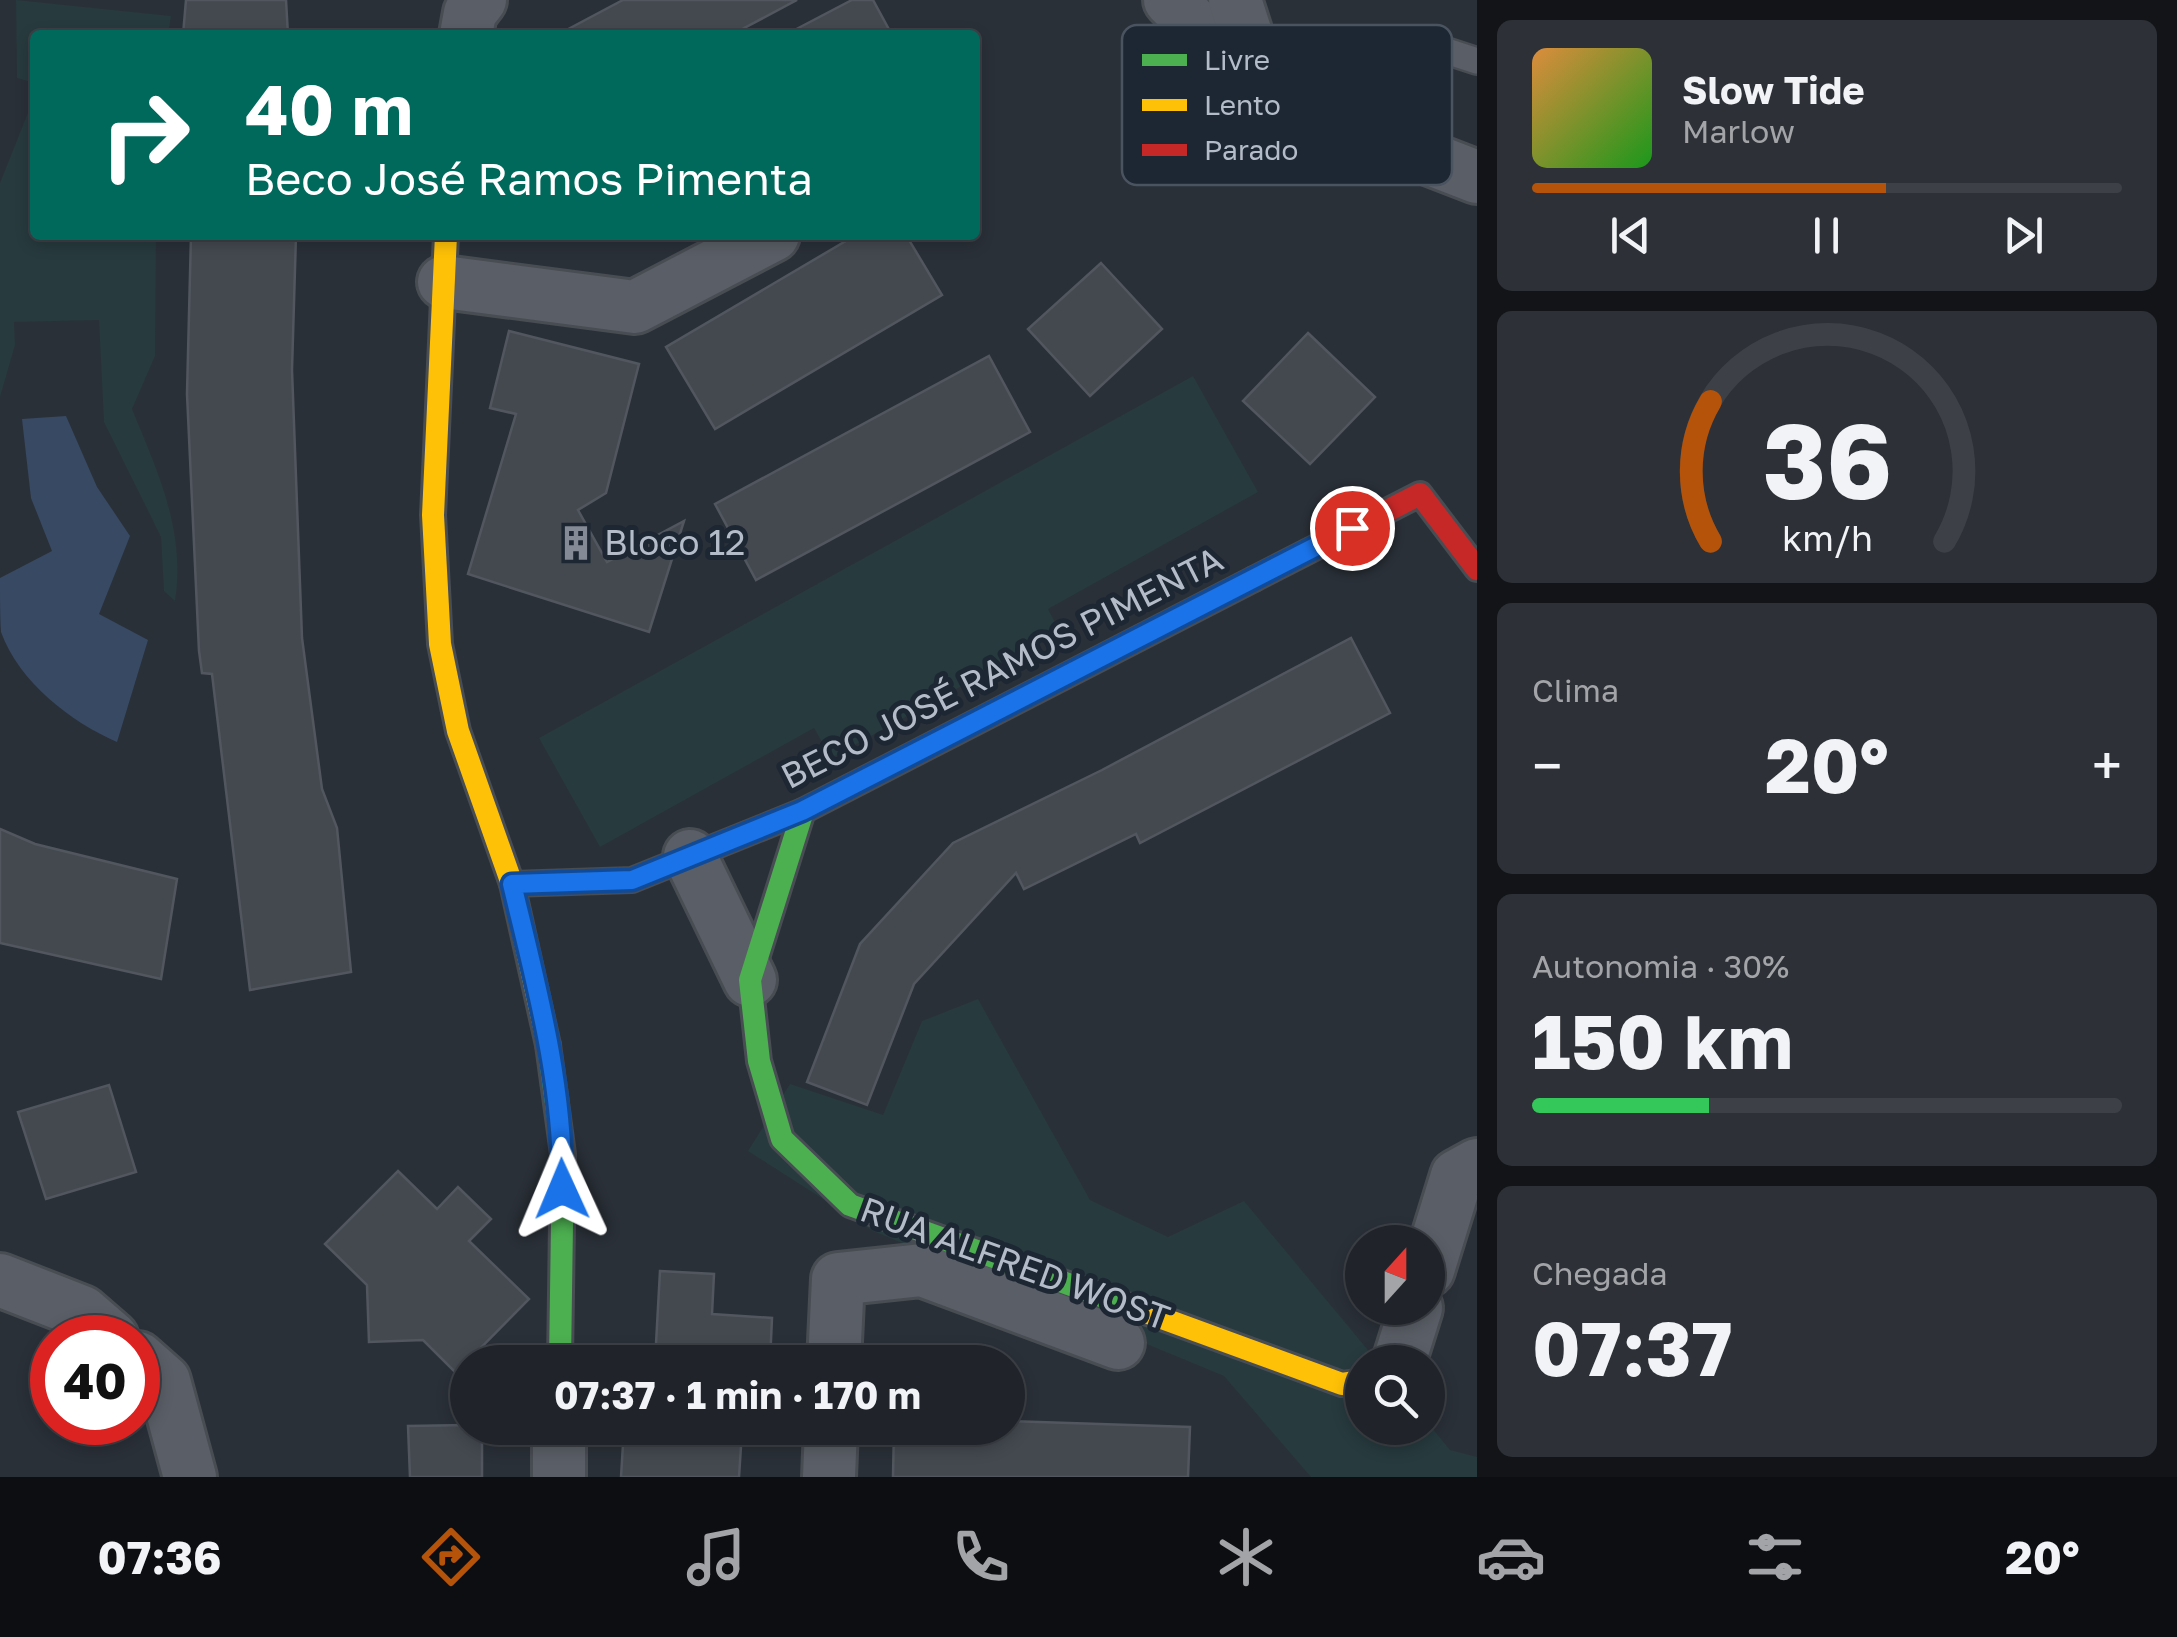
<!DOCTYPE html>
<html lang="pt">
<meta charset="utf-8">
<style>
body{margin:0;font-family:"Golos Text",sans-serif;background:#2d3036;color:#f1f3f6;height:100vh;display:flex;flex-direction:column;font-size:38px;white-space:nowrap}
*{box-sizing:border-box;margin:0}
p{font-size:32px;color:#a2a4a8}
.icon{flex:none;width:55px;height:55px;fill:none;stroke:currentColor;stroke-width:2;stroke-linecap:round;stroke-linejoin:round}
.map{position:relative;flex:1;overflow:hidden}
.sheet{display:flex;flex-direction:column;gap:20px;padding:20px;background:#121417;width:700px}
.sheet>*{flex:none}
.hud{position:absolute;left:30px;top:30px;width:950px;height:210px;border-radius:10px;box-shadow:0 5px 15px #0003,0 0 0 2px #3d4147;background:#00695c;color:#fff;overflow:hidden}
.needle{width:65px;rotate:21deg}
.tools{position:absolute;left:1345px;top:1225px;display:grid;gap:20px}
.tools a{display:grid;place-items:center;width:100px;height:100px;border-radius:50%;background:#20242a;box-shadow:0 5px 15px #0003,0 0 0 2px #3d4147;font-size:50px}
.speed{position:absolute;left:30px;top:1315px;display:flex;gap:20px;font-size:50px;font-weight:700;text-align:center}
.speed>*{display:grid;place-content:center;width:130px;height:130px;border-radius:50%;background:#20242a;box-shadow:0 5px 15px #0003,0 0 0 2px #3d4147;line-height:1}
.speed .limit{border:15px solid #d22;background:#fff;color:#111}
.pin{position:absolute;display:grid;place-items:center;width:85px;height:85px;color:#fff;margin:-42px;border:5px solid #fff;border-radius:50%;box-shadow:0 2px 10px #0007}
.me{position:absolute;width:110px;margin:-55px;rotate:359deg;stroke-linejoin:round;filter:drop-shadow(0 0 8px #0008)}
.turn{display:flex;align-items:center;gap:35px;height:210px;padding:0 50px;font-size:45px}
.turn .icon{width:130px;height:130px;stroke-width:2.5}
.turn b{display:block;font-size:70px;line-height:85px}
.big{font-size:75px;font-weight:700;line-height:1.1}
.sheet .tile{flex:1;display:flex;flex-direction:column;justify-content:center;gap:15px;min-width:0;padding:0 35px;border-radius:15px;background:#2d3036}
.sheet .dial{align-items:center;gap:0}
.dial svg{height:260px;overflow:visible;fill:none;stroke:#3d4147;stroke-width:7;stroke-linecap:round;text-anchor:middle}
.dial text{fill:#f1f3f6;stroke:none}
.song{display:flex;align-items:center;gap:30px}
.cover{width:120px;height:120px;border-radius:15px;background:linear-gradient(135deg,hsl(30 70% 55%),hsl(120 70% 35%))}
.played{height:10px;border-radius:5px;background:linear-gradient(90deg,#b45309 60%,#3d4147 60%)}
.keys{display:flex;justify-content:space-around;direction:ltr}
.heat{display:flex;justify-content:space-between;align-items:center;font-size:55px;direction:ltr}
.charge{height:15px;border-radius:8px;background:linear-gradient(90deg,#34c759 30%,#3d4147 0)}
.trip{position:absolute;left:450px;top:1345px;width:575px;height:100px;border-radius:50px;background:#20242a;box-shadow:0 5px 15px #0003,0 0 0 2px #3d4147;font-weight:700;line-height:100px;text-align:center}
.tab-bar{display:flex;height:160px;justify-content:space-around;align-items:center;background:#0d0e11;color:#a2a4a8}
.tab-bar .icon{width:70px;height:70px}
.tab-bar .active{color:#b45309}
.tab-bar b{font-size:45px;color:#f1f3f6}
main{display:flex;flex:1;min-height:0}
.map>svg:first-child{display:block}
.green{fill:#273a3e}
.water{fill:#384963}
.building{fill:#444950;stroke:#52575f;stroke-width:2.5}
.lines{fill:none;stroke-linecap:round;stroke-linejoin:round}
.lane-casing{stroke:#484c53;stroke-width:30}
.street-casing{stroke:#484c53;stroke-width:58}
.fast-casing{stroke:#484c53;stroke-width:28}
.slow-casing{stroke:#484c53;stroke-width:28}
.jam-casing{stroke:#484c53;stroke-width:28}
.lane{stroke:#5a5e66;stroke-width:25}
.street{stroke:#5a5e66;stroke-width:52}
.fast{stroke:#4caf50;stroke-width:22}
.slow{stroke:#ffc107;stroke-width:22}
.jam{stroke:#c62828;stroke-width:22}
.route-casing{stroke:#114b97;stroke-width:25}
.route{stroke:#1a73e8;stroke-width:18}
.labels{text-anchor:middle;stroke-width:10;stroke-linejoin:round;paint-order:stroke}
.poi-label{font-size:35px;fill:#b4bcc9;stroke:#1d2633;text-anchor:start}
.street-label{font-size:35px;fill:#b4bcc9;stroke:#1d2633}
.key{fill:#1d2633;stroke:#4a5360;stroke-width:2.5}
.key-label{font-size:28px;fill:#b4bcc9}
</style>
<main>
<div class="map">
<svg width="1477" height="1477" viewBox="0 0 1477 1477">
<rect width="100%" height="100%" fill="#2a3038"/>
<!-- green -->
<g class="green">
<polygon points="16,0 171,16 168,35 35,35 35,83 17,78"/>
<path d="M35 95V235H156L155 356 132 409C158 472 186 532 175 601L164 591 161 537 104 422 99 320 14 322 15 345 0 397V183Z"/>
<polygon points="1193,376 1258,492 1048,609 1060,632 831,758 814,728 600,847 539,738"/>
<polygon points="978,999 1090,1200 1168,1237 1244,1201 1378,1362 1362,1362 1362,1428 1428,1428 1428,1423 1450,1450 1477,1457 1477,1477 1311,1477 1224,1376 873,1231 748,1151 790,1084 883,1115 922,1021"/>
</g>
<!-- water -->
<path class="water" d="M66 416 97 487 130 536 99 614 148 640 117 742C71 722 19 682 1 632 0 617 0 594 0 578L52 551 31 498 22 419Z"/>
<!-- building -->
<g class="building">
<polygon points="186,0 286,0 288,35 183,35"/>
<polygon points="623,0 797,0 731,35 557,35"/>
<polygon points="852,0 873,0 892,35 785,35"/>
<polygon points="191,235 296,235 292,370 302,638 322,789 337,828 351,972 250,990 212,674 202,673 199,651 187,394"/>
<polygon points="856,235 906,235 942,295 715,429 666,347"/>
<polygon points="1101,263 1162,329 1090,396 1028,329"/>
<polygon points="509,331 639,364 606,493 578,510 607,562 684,521 649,632 468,574 516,414 490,408"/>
<polygon points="1308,333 1375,397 1310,464 1243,401"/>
<polygon points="989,356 1030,432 756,580 715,504"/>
<polygon points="1351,638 1390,713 1140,843 1136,834 1024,889 1016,873 914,984 867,1105 807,1082 860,944 953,843 1102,770"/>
<polygon points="0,829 35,844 177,879 161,979 0,943"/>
<polygon points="109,1085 136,1172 46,1199 18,1112"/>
<polygon points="398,1171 437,1209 458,1187 491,1219 469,1241 529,1299 456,1373 423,1340 369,1342 367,1285 325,1244"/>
<polygon points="660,1271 714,1274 712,1314 772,1318 770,1362 655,1362"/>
<polygon points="1008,1421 1190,1427 1188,1477 893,1477 894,1428 1008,1428"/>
<polygon points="468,1425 482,1428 482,1477 410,1477 408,1426"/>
<polygon points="624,1428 754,1428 753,1432 742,1431 739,1477 621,1477"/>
</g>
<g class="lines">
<defs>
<polyline id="lane" points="1366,134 1422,43 1477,61"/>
<g id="street">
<polyline points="1170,0 1199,29 1255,62 1288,95 1332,121 1477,177"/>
<polyline points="1235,0 1255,62"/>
<polyline points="466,35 470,13 480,0"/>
<polyline points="444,282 635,307 773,235"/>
<polyline points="690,856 750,980"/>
<polyline points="1428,1270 1457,1176 1477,1165"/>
<polyline points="0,1280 82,1312 112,1338"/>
<polyline points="138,1358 164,1381 190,1477"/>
<polyline points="834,1362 838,1279 922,1270 1118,1343"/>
<polyline points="1399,1362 1416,1308"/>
<polyline points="559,1477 559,1428"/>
<polyline points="829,1477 831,1428"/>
</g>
<g id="fast">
<polyline points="803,811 750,980 759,1061 782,1139 850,1205 1137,1309"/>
<polyline points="548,1045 563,1154 560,1362"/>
</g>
<g id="slow">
<polyline points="446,235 433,515 440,644 458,731 512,884 548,1045"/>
<polyline points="512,884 632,880 803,811 1254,579"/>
<polyline points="1137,1309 1342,1384 1362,1381"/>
</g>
<polyline id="jam" points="1254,579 1420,494 1477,569"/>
</defs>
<!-- lane casing -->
<use href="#lane" class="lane-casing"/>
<!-- street casing -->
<use href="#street" class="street-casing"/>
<!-- fast casing -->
<use href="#fast" class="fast-casing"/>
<!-- slow casing -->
<use href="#slow" class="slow-casing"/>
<!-- jam casing -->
<use href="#jam" class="jam-casing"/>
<!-- lane -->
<use href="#lane" class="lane"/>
<!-- street -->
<use href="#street" class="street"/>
<!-- fast -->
<use href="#fast" class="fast"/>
<!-- slow -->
<use href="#slow" class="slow"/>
<!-- jam -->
<use href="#jam" class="jam"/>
</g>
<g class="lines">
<defs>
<path id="route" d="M562 1189C564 1085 536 984 512 884L632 880 802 811 1352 528"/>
</defs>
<!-- route casing -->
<use href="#route" class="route-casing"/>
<!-- route -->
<use href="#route" class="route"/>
</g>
<!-- icons -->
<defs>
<symbol id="building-bare" viewBox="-9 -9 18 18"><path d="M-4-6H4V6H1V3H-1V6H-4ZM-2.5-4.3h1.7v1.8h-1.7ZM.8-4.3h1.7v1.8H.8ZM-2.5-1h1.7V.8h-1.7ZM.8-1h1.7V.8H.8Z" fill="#848b96" stroke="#1d2633" stroke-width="2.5" paint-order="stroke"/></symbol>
</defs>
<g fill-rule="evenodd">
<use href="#building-bare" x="551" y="518" width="50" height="50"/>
</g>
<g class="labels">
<!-- poi labels -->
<g class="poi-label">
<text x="604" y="555">Bloco 12</text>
</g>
<!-- street labels -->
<g class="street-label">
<text transform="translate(1002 668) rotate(-27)" y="12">BECO JOSÉ RAMOS PIMENTA</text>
<text transform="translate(1015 1264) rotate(20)" y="12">RUA ALFRED WOST</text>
</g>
</g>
<!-- legend -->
<rect x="1122" y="25" width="330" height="160" rx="15" class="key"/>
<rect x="1142" y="54" width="45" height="12" fill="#4caf50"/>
<rect x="1142" y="99" width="45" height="12" fill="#ffc107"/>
<rect x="1142" y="144" width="45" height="12" fill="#c62828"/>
<g class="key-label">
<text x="1204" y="70">Livre</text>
<text x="1204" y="115">Lento</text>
<text x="1204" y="160">Parado</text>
</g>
</svg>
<div class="tools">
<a><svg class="needle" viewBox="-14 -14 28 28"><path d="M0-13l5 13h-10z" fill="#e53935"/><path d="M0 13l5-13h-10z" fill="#a2a4a8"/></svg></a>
<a><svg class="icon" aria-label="search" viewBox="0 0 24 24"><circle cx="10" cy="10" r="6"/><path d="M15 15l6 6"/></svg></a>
</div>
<div class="speed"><div class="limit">40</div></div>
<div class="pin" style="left:1352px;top:528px;background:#d93025"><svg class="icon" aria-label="arrive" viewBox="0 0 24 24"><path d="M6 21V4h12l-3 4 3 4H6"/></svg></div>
<svg class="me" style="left:562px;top:1189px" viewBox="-20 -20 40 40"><path d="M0-17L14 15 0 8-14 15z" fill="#1a73e8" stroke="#fff" stroke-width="4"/></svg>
<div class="trip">07:37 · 1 min · 170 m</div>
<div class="hud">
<div class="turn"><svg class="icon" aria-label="right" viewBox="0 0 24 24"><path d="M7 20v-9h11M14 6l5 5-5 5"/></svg><div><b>40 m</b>Beco José Ramos Pimenta</div></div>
</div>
</div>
<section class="sheet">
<div class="tile">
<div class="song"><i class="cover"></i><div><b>Slow Tide</b><p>Marlow</p></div></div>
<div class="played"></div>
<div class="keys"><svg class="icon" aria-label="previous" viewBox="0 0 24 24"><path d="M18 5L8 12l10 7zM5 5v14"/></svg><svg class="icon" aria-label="pause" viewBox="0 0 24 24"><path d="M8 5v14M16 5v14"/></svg><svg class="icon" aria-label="next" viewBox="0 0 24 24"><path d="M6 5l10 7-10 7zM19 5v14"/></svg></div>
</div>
<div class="tile dial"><svg viewBox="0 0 100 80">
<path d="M14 69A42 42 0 1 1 86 69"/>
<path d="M14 69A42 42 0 0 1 14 26" stroke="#b45309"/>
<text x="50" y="56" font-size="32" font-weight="700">36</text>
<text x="50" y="72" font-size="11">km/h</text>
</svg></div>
<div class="tile"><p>Clima</p>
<div class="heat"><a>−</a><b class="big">20°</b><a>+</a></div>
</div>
<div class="tile"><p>Autonomia · 30%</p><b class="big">150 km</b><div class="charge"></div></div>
<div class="tile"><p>Chegada</p><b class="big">07:37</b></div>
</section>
</main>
<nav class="tab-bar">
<b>07:36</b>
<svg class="icon active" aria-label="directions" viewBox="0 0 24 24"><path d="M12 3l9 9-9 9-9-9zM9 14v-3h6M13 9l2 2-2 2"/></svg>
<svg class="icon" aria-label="music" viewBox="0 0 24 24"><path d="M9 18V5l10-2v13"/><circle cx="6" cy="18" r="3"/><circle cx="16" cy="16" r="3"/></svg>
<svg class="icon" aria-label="phone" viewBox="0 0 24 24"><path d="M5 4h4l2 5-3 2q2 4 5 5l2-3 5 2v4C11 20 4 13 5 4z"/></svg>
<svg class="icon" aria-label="climate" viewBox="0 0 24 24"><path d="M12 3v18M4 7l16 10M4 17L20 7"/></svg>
<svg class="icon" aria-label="car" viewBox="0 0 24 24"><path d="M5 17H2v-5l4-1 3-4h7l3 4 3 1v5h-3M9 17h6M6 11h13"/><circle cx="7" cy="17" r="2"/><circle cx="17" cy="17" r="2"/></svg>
<svg class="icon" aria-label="filters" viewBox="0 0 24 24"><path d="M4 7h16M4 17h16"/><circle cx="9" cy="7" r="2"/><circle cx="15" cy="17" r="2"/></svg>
<b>20°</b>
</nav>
